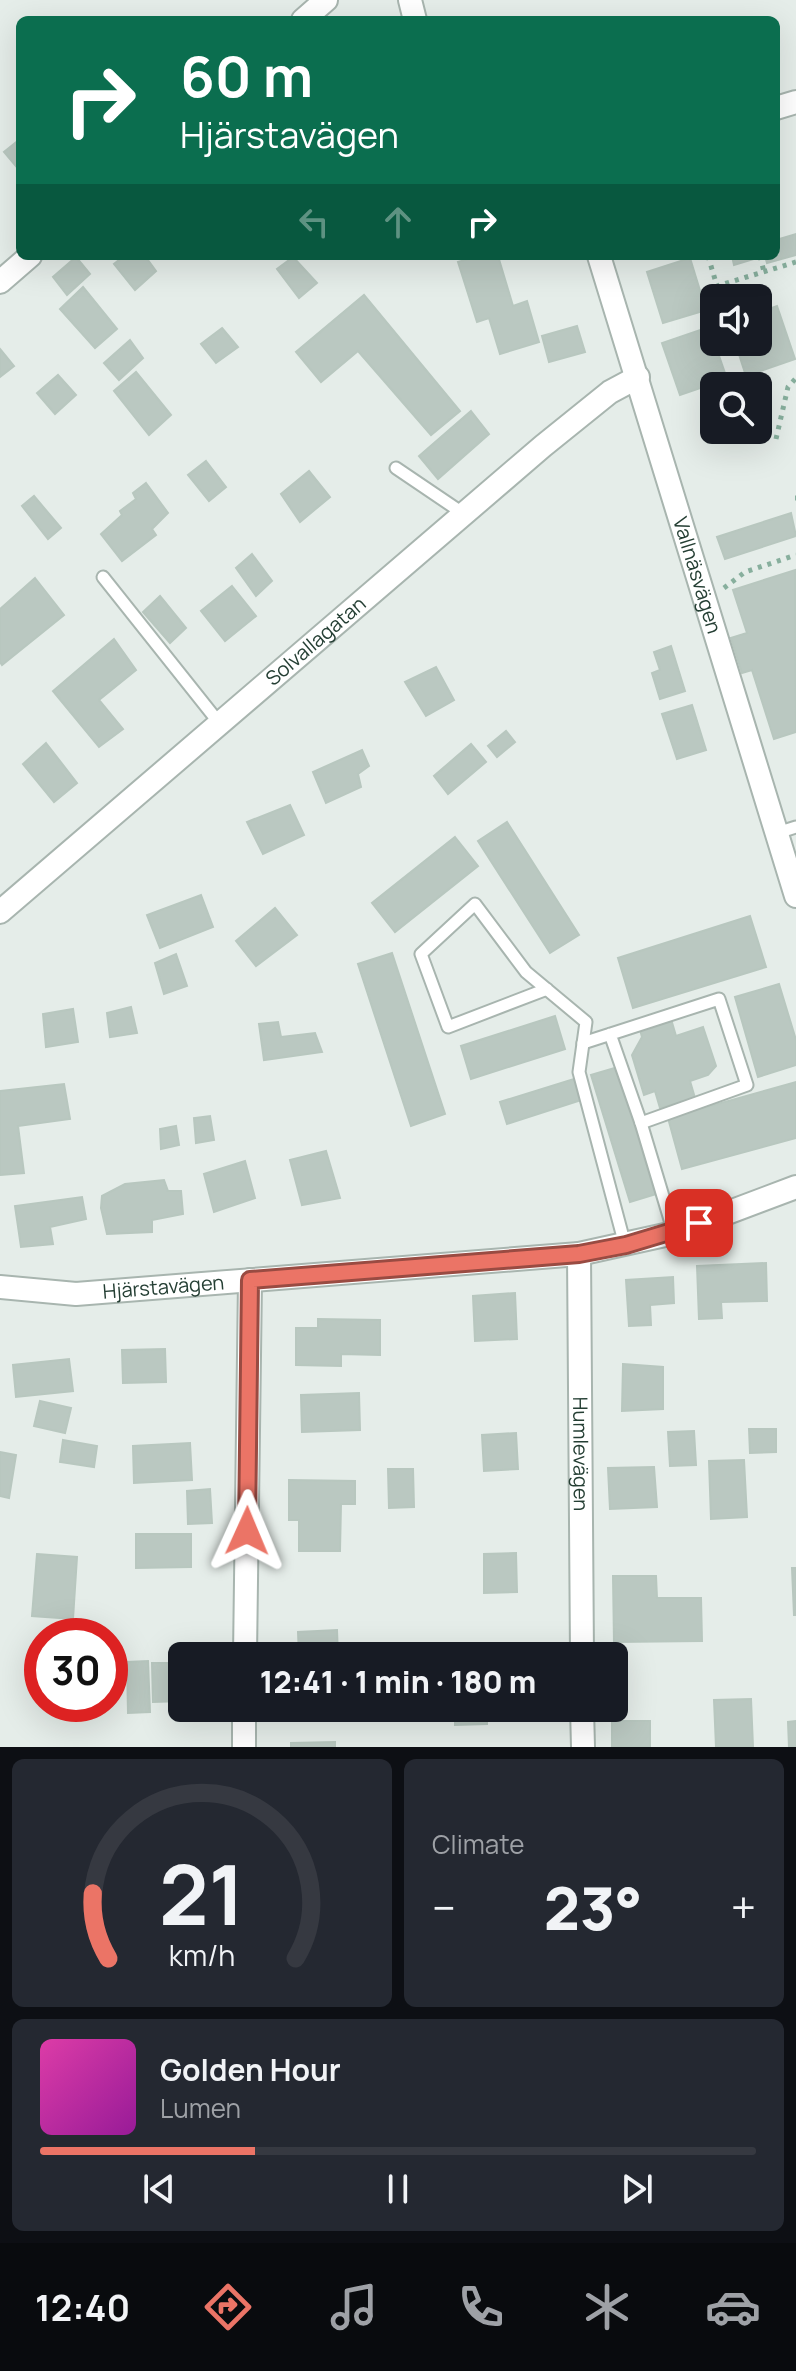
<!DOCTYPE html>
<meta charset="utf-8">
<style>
body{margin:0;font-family:Manrope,sans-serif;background:#242831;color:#f1f3f6;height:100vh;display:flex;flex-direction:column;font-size:30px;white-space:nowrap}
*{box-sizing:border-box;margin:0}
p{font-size:26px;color:#9ea1a6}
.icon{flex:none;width:44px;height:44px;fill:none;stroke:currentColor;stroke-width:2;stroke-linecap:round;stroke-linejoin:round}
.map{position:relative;height:1747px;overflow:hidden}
.sheet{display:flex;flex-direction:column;gap:12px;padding:12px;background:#0d0f14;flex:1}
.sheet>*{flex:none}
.banner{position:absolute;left:16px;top:16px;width:764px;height:244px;border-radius:12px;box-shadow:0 8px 32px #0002;background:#0b6e4f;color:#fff;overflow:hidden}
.buttons{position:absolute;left:700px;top:284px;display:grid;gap:16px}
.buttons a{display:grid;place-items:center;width:72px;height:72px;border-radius:12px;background:#171b24;box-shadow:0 8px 32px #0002;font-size:40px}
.speed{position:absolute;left:24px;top:1618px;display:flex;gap:16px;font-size:40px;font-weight:700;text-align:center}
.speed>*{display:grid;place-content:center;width:104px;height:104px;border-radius:50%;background:#171b24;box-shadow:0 8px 32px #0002;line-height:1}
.speed .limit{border:12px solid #d22;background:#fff;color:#111}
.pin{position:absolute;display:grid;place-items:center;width:68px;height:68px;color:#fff;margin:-34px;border-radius:16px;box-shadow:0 4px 12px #0006}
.me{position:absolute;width:88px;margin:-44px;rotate:1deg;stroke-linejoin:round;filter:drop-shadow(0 0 6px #0008)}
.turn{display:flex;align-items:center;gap:28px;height:168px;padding:0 32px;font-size:36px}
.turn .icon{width:104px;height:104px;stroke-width:2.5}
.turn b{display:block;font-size:56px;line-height:68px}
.lanes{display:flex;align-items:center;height:76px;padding:0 32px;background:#0003;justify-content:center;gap:40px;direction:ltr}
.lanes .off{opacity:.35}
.big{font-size:60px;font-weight:800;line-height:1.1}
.sheet .card{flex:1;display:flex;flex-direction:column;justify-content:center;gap:12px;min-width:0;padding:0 28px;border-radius:12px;background:#242831}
.sheet .dial{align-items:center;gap:0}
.dial svg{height:208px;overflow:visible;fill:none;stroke:#363941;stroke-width:7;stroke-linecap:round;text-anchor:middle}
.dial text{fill:#f1f3f6;stroke:none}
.song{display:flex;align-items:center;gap:24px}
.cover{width:96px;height:96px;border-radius:12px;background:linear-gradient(135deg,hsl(320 70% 55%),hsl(300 70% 35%))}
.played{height:8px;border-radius:4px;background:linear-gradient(90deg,#eb7466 30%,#363941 30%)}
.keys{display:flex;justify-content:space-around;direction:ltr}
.heat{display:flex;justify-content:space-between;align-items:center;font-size:44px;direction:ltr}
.sheet .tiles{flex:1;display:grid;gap:12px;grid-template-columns:1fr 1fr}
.card:last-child{grid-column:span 2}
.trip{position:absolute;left:168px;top:1642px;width:460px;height:80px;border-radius:12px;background:#171b24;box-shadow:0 8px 32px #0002;font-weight:800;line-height:80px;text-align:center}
.menu{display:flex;height:128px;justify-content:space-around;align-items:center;background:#090b0e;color:#9ea1a6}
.menu .icon{width:56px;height:56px}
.menu .selected{color:#eb7466}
.menu b{font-size:36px;color:#f1f3f6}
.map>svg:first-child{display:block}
.building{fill:#bac8c1;stroke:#b8c7bf;stroke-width:2}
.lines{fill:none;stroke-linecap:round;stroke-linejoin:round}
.service-casing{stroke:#a8b5af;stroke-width:15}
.minor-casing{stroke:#a8b5af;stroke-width:26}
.path{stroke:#87af9d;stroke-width:5;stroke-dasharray:4 6;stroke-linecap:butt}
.service{stroke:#fff;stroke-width:11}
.minor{stroke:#fff;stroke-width:22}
.route-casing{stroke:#994b42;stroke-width:20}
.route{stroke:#eb7466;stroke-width:14}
.labels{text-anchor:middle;stroke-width:6;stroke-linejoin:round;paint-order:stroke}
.street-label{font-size:20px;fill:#253f34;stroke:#f6faf7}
</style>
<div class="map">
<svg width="796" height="1747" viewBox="0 0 796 1747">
<rect width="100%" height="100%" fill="#e5ede9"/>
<!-- building -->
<g class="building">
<polygon points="20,139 20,171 4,152"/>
<polygon points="796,234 796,255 767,263 765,256 776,256 776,240"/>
<polygon points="124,256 145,256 156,271 135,290 114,264"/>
<polygon points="479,256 498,256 513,306 527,301 539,342 500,354 489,318 477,322 458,262"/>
<polygon points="732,256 757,256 757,258 734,265"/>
<polygon points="76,257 90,274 67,295 53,277"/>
<polygon points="293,257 317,283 299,298 277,269"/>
<polygon points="690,258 706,310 663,323 647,272"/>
<polygon points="83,287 117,329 95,348 60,309"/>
<polygon points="364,295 460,411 431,435 358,351 321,382 296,352"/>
<polygon points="777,306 795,359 746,376 735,342 758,342 758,313"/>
<polygon points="577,326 585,352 549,362 542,336"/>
<polygon points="709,327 727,379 680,395 662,343"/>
<polygon points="222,328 238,347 216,363 201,344"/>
<polygon points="130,340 143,358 119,380 104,363"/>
<polygon points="0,349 14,366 0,377"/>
<polygon points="136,372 171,415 149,435 114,391"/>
<polygon points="58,375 76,395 55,414 37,393"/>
<polygon points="471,411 489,434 438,479 419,456"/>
<polygon points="206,461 226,487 209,501 188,475"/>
<polygon points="309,471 330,497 300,522 281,494"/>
<polygon points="146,483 168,513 152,529 156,535 122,561 101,534 122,515 120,511 136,499 133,493"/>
<polygon points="34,496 61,528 48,539 22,506"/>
<polygon points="791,513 796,536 725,559 717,537"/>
<polygon points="252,554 272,581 256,596 236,568"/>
<polygon points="795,570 796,732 774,739 752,670 742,673 731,638 747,633 733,590"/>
<polygon points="35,578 64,615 2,665 0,662 0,609"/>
<polygon points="232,586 256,616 225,641 201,611"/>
<polygon points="160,596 186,628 170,643 143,612"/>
<polygon points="114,639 136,670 99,700 123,729 99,747 53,691"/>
<polygon points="671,646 685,691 660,699 652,673 660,670 654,652"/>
<polygon points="436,667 454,700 426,716 405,682"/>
<polygon points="692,705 706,750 677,759 662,714"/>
<polygon points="506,731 515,742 497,757 488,746"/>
<polygon points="46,743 77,783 54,802 23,764"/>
<polygon points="471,744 486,762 448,794 434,776"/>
<polygon points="362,750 369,766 358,774 361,787 326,803 313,772"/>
<polygon points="290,805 304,835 263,854 247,822"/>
<polygon points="507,822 579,935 550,953 478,841"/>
<polygon points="455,837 478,866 395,932 372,903"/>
<polygon points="201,895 213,927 160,948 147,915"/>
<polygon points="275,908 297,935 256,966 236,941"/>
<polygon points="750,916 766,967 633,1008 618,958"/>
<polygon points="392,953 445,1114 411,1126 358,964"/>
<polygon points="176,954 187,986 164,994 155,963"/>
<polygon points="779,984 796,1040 796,1065 758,1077 735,997"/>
<polygon points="131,1007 137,1033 110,1037 107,1013"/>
<polygon points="73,1009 78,1042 46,1047 43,1014"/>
<polygon points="555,1016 565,1049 471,1079 461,1046"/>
<polygon points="671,1019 676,1036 703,1027 716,1066 708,1075 690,1081 695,1098 660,1108 655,1091 644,1095 632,1055 642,1037 640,1030"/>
<polygon points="278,1022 281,1037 315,1033 322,1052 264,1060 259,1024"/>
<polygon points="618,1067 656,1194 630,1202 591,1075"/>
<polygon points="574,1079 581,1100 507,1124 500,1102"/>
<polygon points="796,1082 796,1138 682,1169 668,1118"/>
<polygon points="64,1084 70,1119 18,1126 24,1173 0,1175 0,1091"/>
<polygon points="210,1116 214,1140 196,1143 194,1118"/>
<polygon points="176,1126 179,1145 161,1149 160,1129"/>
<polygon points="326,1151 340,1198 302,1205 290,1160"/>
<polygon points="245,1161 255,1198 214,1212 204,1174"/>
<polygon points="164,1180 168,1191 181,1191 183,1214 152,1220 152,1232 107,1234 101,1208 102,1196 125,1184"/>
<polygon points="82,1197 86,1219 50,1227 53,1244 21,1247 15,1206"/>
<polygon points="766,1263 767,1301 721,1302 722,1318 699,1319 697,1266"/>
<polygon points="673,1277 674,1303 650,1305 651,1325 629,1326 626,1280"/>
<polygon points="515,1293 517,1339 475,1341 473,1296"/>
<polygon points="318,1319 380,1320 380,1355 341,1354 341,1366 296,1365 296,1328 318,1328"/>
<polygon points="165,1349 166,1382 123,1383 122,1350"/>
<polygon points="69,1359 73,1391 16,1397 13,1365"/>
<polygon points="623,1364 663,1367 663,1409 622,1411"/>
<polygon points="359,1393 360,1430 302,1432 301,1395"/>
<polygon points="40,1401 71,1408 65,1433 34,1426"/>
<polygon points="749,1429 776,1429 776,1452 750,1453"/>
<polygon points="694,1431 696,1465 670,1466 668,1432"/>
<polygon points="516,1433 518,1469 484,1471 482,1435"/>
<polygon points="63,1440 97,1446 94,1467 60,1462"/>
<polygon points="190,1443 192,1480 134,1483 133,1446"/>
<polygon points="0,1452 16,1455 9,1498 0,1496"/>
<polygon points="744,1460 747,1517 711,1519 709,1461"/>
<polygon points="654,1467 657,1507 610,1509 608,1468"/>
<polygon points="388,1469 413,1469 414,1507 389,1508"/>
<polygon points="289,1480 355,1481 355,1504 341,1504 340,1551 299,1551 299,1520 289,1520"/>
<polygon points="210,1489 212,1523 188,1524 187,1491"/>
<polygon points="136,1534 191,1534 191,1567 136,1568"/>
<polygon points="516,1553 517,1592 484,1593 484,1554"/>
<polygon points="37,1554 77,1557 73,1619 32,1616"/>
<polygon points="792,1568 796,1568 796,1615 794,1615"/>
<polygon points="613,1576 656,1576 657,1598 701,1598 702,1641 614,1642"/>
<polygon points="337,1630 338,1656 299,1656 298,1632"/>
<polygon points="148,1661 150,1712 128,1713 127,1662"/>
<polygon points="152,1663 182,1663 182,1701 153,1702"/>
<polygon points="751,1699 753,1747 716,1747 714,1700"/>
<polygon points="455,1708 487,1708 487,1724 455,1725"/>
<rect x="612" y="1721" width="38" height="26"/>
<polygon points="796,1721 796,1747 789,1747 788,1722"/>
<polygon points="335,1742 335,1747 291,1747 291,1743"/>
</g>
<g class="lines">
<defs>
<g id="service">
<polyline points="396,468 464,514"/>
<polyline points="103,577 220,724"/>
<polyline points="777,833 796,827"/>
<polyline points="547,989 448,1027 421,954 475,904 526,972 586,1022 579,1072 625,1245"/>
<polyline points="583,1043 719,999 747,1085 641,1123 610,1034"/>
<polyline points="641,1123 674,1233"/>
</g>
<g id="minor">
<polyline points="410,0 415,20"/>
<polyline points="303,20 326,0"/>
<polyline points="776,108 796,102"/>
<path id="s1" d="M599 256 796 896"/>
<polyline points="0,282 30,256"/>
<path id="s2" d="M0 912 543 446 610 392 638 377"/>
<path id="s3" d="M579 1254 582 1656"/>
<path id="s4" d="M0 1287 76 1294 579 1254 674 1233 796 1187"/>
<polyline points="245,1656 250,1280"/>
<polyline points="582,1708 583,1747"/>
<polyline points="244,1747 244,1708"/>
</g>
</defs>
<!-- service casing -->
<use href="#service" class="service-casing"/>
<!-- minor casing -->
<use href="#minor" class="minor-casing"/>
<!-- path -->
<g class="path">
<polyline points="708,256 717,286 796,262"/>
<polyline points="760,256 764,272"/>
<polyline points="776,439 788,387 796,378"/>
<polyline points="795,498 796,498"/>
<polyline points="724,588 745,572 796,555"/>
</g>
<!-- service -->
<use href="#service" class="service"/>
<!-- minor -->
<use href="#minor" class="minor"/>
</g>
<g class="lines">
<defs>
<polyline id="route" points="247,1531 250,1280 579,1254 626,1245 699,1223"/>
</defs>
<!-- route casing -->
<use href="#route" class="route-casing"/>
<!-- route -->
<use href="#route" class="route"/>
</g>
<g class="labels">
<!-- street labels -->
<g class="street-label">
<text dy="7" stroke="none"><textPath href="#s1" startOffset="334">Vallnäsvägen</textPath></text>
<text dy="7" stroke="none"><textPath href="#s2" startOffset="416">Solvallagatan</textPath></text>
<text dy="7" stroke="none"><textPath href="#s4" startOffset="164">Hjärstavägen</textPath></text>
<text dy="7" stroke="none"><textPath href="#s3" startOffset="200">Humlevägen</textPath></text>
</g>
</g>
</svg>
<div class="buttons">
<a><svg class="icon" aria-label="sound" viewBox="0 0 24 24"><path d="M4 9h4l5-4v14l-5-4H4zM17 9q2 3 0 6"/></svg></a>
<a><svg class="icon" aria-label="search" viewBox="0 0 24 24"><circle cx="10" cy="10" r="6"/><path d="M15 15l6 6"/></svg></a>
</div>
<div class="speed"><div class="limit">30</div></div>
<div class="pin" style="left:699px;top:1223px;background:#d93025"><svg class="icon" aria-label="arrive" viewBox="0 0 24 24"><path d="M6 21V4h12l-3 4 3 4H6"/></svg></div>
<svg class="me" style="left:247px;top:1531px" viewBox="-20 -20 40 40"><path d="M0-17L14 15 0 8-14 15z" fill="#eb7466" stroke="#fff" stroke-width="4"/></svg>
<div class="trip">12:41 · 1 min · 180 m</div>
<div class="banner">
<div class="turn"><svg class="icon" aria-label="right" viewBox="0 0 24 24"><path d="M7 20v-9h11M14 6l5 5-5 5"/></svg><div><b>60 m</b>Hjärstavägen</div></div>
<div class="lanes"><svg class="icon off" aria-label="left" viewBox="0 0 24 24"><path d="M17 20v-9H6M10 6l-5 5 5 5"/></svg><svg class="icon off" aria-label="ahead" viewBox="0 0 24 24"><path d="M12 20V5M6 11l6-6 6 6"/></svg><svg class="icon" aria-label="right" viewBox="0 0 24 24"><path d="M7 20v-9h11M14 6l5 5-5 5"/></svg></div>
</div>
</div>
<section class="sheet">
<div class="tiles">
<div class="card dial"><svg viewBox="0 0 100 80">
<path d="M14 69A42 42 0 1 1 86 69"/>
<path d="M14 69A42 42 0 0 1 8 44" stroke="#eb7466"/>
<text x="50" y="56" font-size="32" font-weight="700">21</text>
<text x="50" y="72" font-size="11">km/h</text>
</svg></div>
<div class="card"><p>Climate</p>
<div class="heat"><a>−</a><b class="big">23°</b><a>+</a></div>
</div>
<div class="card">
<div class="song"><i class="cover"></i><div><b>Golden Hour</b><p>Lumen</p></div></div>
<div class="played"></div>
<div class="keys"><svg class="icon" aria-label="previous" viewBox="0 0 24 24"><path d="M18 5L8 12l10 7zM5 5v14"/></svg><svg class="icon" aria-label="pause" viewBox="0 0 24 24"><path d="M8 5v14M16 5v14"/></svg><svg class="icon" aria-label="next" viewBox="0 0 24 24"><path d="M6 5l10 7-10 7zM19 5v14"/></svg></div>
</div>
</div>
</section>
<nav class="menu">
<b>12:40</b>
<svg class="icon selected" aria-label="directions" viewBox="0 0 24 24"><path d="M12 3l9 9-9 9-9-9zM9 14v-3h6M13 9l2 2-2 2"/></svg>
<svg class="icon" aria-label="music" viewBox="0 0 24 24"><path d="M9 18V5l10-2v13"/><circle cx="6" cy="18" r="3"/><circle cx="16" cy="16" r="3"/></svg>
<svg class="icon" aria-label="phone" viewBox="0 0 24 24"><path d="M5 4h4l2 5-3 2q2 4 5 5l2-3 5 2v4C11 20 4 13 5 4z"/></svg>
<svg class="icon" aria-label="climate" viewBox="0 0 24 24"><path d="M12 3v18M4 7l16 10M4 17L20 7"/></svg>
<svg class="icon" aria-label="car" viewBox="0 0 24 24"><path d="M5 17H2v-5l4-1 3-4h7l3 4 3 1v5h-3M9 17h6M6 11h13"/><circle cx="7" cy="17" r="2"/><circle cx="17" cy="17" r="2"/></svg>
</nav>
